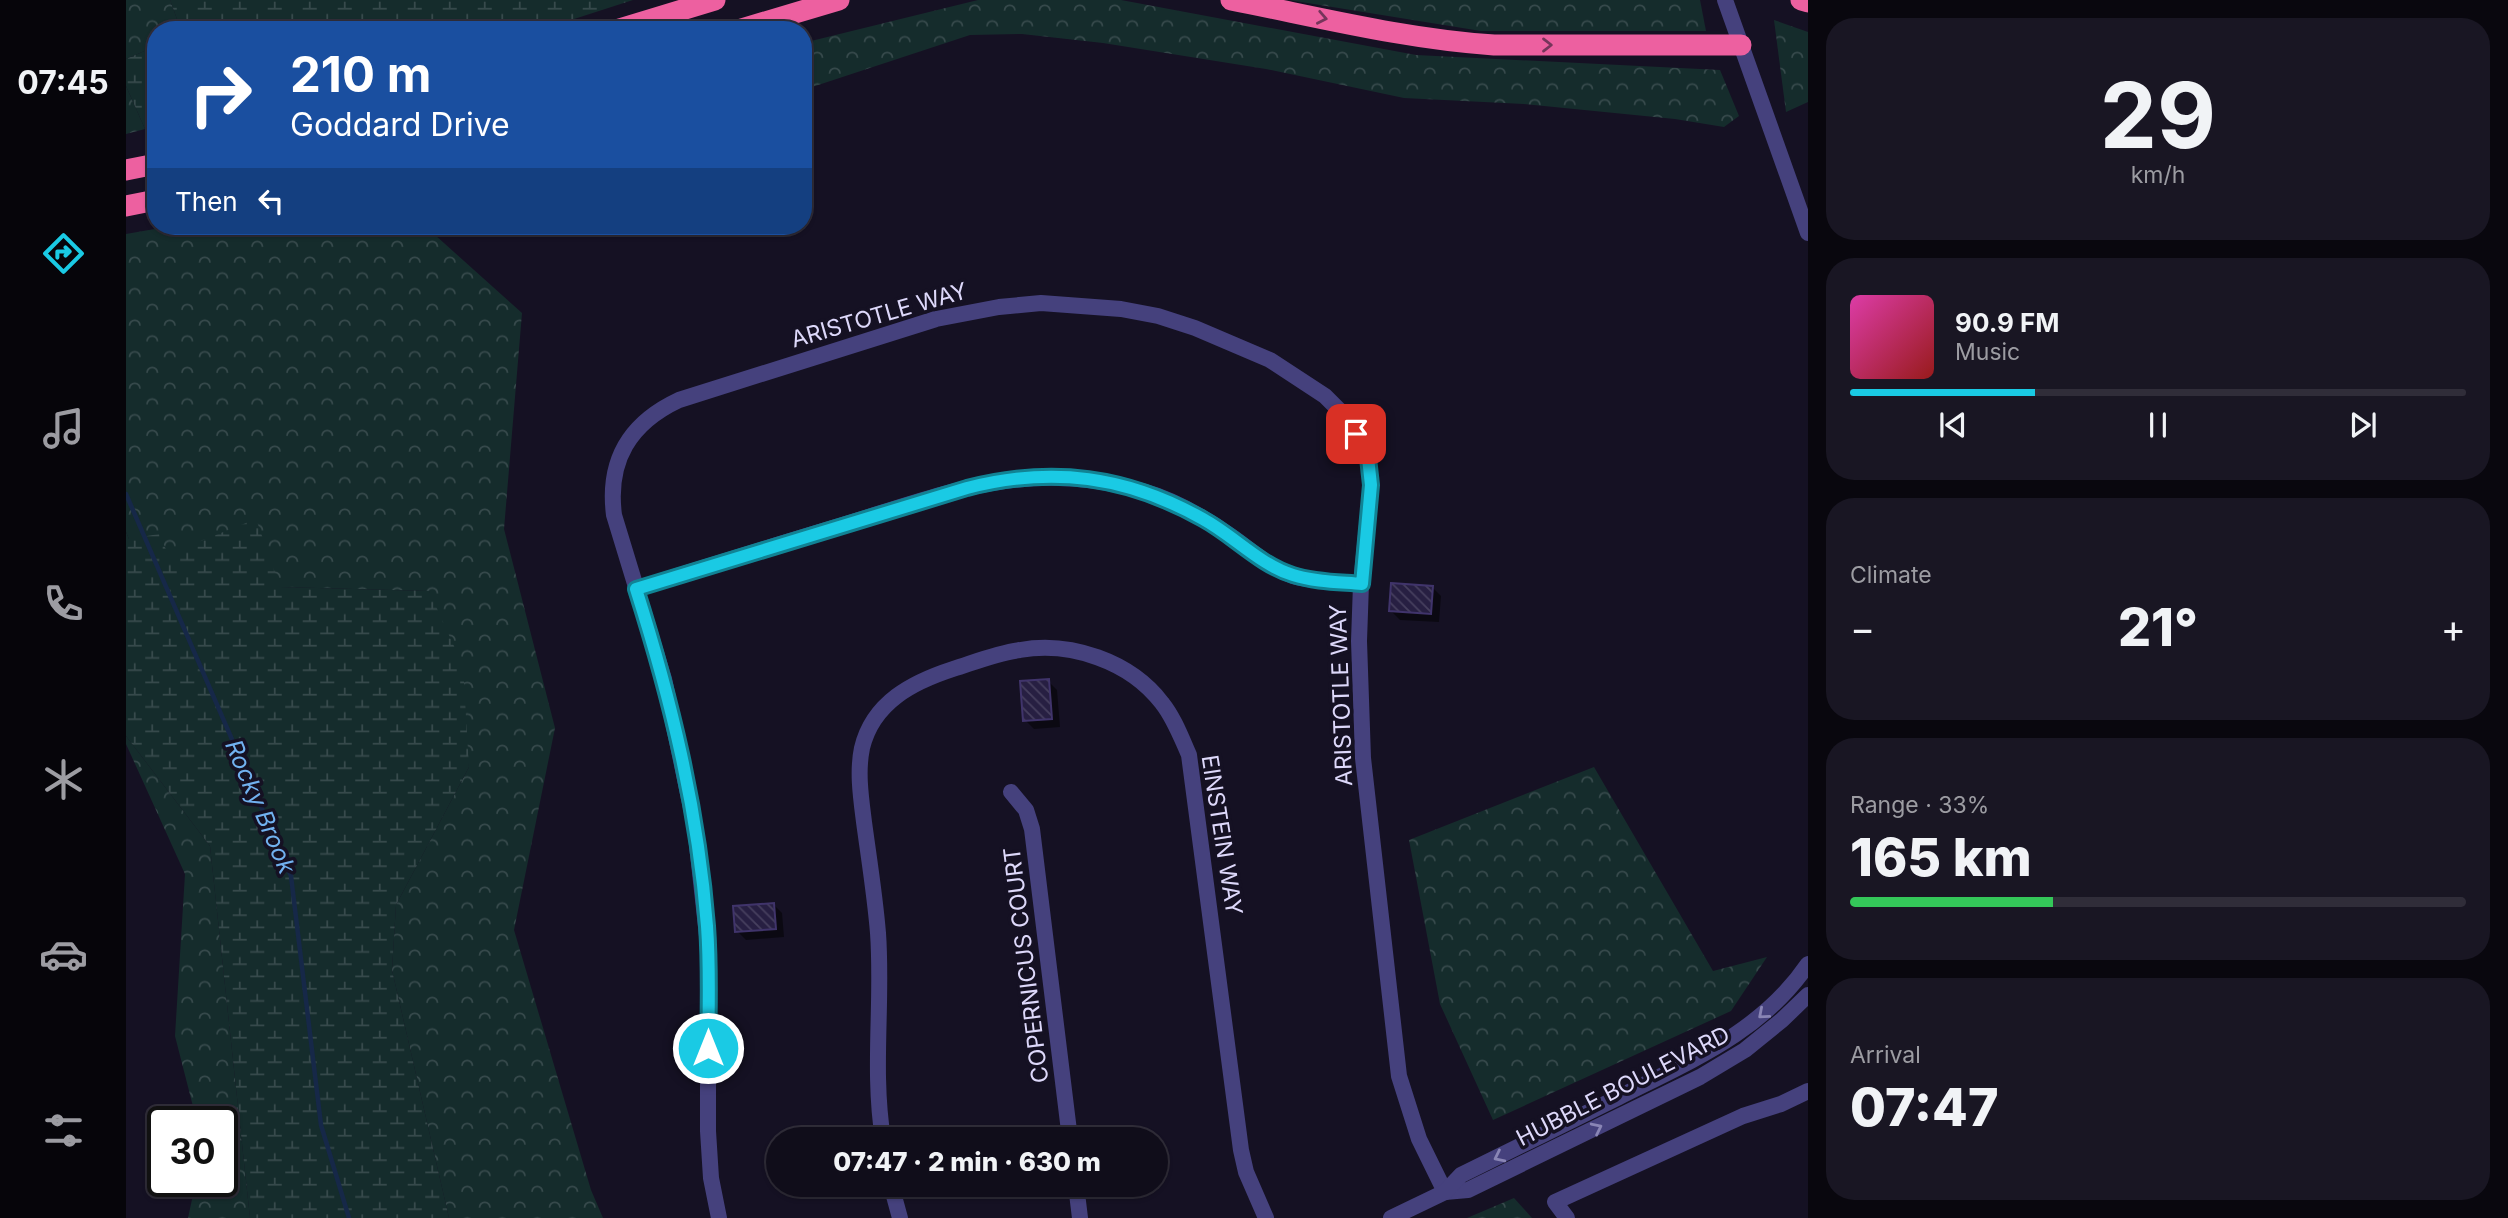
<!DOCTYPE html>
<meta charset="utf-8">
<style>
body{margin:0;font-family:Inter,sans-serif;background:#191623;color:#f1f3f6;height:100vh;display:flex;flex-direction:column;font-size:26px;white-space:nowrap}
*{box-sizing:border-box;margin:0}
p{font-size:23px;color:#9c9ca2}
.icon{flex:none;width:38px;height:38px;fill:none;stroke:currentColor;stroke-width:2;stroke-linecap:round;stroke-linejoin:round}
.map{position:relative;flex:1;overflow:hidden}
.panel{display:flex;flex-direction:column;gap:18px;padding:18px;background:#09070e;width:700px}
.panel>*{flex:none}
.hud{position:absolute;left:21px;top:21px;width:665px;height:214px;border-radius:28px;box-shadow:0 2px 5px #0004,0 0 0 2px #302d39;background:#1a4fa0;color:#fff;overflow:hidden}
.speed{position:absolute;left:21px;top:1106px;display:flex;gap:14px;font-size:35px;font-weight:700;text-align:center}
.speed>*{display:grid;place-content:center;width:91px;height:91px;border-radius:50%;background:#100d1a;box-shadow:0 2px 5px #0004,0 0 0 2px #302d39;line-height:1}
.speed .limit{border:4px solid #111;border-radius:10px;background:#fff;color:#111}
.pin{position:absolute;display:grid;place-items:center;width:60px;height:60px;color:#fff;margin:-30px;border-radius:14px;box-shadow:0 4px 10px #0006}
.me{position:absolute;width:77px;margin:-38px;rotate:0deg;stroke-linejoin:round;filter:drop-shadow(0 0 5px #0008)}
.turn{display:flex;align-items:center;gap:24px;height:147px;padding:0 28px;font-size:32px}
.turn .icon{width:91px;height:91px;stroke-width:2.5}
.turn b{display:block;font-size:49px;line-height:60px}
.then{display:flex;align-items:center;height:66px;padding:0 28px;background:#0003;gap:14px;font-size:26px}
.big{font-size:52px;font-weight:800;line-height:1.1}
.panel .tile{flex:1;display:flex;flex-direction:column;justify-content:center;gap:10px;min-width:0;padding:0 24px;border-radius:28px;background:#191623}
.panel .dial{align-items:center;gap:0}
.dial b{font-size:91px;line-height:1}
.song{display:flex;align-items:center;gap:21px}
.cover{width:84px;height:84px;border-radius:10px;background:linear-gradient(135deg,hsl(320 70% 55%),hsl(0 70% 35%))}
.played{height:7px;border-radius:4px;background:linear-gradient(90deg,#1acae4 30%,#302d39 30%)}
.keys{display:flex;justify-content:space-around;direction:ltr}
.heat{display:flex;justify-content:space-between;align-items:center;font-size:38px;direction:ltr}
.charge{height:10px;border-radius:5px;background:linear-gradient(90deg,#34c759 33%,#302d39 0)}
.trip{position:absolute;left:640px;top:1127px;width:402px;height:70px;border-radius:35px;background:#100d1a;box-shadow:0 2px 5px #0004,0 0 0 2px #302d39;font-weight:800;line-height:70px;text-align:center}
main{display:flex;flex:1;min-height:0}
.dock{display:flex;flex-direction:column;width:126px;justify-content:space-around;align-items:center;background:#06050a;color:#9c9ca2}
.dock .icon{width:49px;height:49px}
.dock .on{color:#1acae4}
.dock b{font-size:32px;color:#f1f3f6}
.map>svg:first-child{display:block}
.forest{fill:url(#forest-crowns)}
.wetland{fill:url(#wetland-marsh)}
.shadow{fill:#0007}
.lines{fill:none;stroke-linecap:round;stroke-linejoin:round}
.stream{stroke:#162848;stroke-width:4.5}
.building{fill:url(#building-back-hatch);stroke:#40346b;stroke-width:2}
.minor{stroke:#45417d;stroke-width:16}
.highway{stroke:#ed60a0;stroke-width:21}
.oneway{stroke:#76355b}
.oneway2{stroke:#8985b5}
.route-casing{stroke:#118394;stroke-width:18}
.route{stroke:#1acae4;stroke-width:12}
.labels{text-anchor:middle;stroke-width:7;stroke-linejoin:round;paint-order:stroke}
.street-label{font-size:23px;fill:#ddd8fa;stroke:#151123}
.water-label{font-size:24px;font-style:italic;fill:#71b1ef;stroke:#151123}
</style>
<main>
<nav class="dock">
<b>07:45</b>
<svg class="icon on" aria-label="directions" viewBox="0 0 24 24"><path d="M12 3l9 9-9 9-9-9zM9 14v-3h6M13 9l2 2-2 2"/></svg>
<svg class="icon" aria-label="music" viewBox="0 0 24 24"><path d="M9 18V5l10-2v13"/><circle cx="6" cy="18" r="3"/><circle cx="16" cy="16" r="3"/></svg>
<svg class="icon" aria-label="phone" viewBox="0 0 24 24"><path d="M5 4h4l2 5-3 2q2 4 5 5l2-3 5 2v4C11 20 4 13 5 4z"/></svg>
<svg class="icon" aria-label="climate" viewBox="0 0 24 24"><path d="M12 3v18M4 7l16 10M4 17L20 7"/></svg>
<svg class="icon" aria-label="car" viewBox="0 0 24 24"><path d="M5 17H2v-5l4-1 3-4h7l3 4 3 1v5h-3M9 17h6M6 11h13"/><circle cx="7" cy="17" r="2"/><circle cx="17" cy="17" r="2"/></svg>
<svg class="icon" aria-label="filters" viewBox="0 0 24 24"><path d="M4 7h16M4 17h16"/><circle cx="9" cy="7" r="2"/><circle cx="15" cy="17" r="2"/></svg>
</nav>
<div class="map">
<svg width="1682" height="1218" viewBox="0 0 1682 1218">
<defs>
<pattern id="forest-crowns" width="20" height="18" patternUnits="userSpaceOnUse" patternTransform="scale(1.75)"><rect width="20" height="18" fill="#152c2c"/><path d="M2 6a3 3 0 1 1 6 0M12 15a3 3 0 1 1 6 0" fill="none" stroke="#374a4c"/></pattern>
<pattern id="wetland-marsh" width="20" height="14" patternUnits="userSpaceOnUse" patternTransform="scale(1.75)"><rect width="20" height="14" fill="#152c2c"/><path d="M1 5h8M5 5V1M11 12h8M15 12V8" fill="none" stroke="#374a4c"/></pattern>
<pattern id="building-back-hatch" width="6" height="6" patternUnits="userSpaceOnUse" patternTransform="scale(1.75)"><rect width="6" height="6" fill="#271f42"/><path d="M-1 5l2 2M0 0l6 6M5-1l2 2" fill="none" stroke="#463f5e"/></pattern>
</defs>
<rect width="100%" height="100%" fill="#151123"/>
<!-- forest -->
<g class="forest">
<polygon points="0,0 44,0 55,30 30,30 30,46 0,59"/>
<polygon points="852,0 995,0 1290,55 1594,70 1613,116 1598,127 1549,119 1398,104 1278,98 1140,69 977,43 896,34 844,35 677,90 677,43"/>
<polygon points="1163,0 1574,0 1580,31 1355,31"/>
<polygon points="1648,20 1682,32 1682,102 1660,112"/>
<polygon points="0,86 19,129 0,134"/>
<polygon points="46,226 299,226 396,313 378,529 429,728 388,930 465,1190 477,1218 323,1218 266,970 270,905 343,767 303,591 154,587 42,554 3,539 0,532 0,234"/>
<polygon points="0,736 84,846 124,1218 62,1218 70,1181 96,1181 96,1122 71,1122 49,1036 59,874 0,744"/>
<polygon points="1468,767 1587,971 1641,957 1605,1011 1367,1120 1314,1004 1283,840"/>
<polygon points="1388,1198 1406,1218 1341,1218"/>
</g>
<!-- wetland -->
<g class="wetland">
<polygon points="44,0 507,0 414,30 55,30"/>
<polygon points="30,46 30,127 19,129 0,86 0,59"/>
<polygon points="130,519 154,587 303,591 337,666 343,767 270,905 266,970 323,1218 124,1218 84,846 0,736 0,532 3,539 33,534 42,554"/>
</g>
<!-- shadow -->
<g class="shadow">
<polygon points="1306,587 1315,596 1313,622 1274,620 1265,611"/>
<polygon points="922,681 931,690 934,727 908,729 899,720"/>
<polygon points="647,904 656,913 658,937 620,940 611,931"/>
</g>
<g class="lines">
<!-- stream -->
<polyline class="stream" points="0,494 165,876 195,1125 223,1218"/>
</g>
<!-- building -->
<g class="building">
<polygon points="1265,583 1307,586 1305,614 1263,611"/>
<polygon points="923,679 926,719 897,721 894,681"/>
<polygon points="648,903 650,929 609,932 607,906"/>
</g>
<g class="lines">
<!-- minor -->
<g class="minor">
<polyline points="1599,0 1682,233"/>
<path d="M510 589C575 568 641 548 707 528 817 495 899 457 1016 491 1047 499 1079 518 1105 536 1125 550 1144 568 1167 576 1189 582 1213 582 1235 584"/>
<polyline points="885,792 900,810 906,829 944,1139"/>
<path d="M757 1139C746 1070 757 1002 752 933 749 896 743 859 738 822 735 798 731 772 736 748 747 702 787 682 827 669 849 662 871 653 894 650 944 641 1004 661 1036 703 1048 718 1055 737 1063 755L1115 1150 1120 1172 1140 1218"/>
<polyline points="765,1185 774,1218"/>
<polyline points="950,1185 954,1218"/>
<polyline points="1319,1192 1342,1190 1574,1077 1619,1050 1656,1020 1682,995"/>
<path d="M593 1218 585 1178 582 1131V945L569 827 538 679 488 515C481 460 504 423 553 400L810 319 873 307 915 303 995 309 1032 316 1069 328 1144 360 1199 396 1218 415 1230 434 1242 459 1245 485 1235 584 1233 641 1237 758 1273 1076 1293 1139 1319 1192"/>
<path d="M1265 1218 1319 1192 1335 1175C1388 1149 1440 1123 1493 1097 1564 1061 1636 1032 1682 964"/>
<polyline points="1441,1218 1429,1202 1617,1116 1655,1104 1682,1091"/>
</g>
<!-- highway -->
<g class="highway">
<path d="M1105 0C1192 17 1279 39 1368 45H1615"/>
<polyline points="1675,0 1682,2"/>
<polyline points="490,30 589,0"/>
<polyline points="612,30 713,0"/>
<polyline points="0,170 30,164"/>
<polyline points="0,206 30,200"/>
</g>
</g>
<!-- one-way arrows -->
<defs><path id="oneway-chevron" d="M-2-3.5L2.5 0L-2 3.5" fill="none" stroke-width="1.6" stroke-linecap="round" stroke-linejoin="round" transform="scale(1.75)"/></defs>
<g class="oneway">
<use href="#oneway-chevron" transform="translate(1196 18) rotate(11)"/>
<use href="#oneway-chevron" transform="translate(1421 45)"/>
</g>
<g class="oneway2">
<use href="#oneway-chevron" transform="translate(1637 1014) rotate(139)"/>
<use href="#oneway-chevron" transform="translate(1471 1128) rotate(-26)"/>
<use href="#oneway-chevron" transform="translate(1373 1157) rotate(154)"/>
</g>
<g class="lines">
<defs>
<path id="route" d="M582 1048C583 1008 584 967 581 926 572 810 545 699 510 589L841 488C926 466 1001 476 1077 519 1108 536 1134 565 1167 575 1189 582 1213 582 1236 584L1245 485 1242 458 1230 434"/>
</defs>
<!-- route casing -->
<use href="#route" class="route-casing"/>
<!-- route -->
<use href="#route" class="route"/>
</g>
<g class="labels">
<!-- street labels -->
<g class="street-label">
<text transform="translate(753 315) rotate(-16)" y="8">ARISTOTLE WAY</text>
<text transform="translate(1215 695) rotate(-92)" y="8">ARISTOTLE WAY</text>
<text transform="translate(1096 835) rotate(81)" y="8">EINSTEIN WAY</text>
<text transform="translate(900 965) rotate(-97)" y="8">COPERNICUS COURT</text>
<text transform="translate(1497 1086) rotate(-27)" y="8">HUBBLE BOULEVARD</text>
</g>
<!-- water labels -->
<g class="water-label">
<text transform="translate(134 807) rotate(67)" y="8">Rocky Brook</text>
</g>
</g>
</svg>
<div class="speed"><div class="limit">30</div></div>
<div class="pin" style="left:1230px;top:434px;background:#d93025"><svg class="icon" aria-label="arrive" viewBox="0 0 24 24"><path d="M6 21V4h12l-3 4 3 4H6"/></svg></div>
<svg class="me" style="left:582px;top:1048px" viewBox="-20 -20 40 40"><circle r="17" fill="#1acae4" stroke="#fff" stroke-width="3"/><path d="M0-11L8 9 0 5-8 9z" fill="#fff"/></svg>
<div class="trip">07:47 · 2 min · 630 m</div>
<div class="hud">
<div class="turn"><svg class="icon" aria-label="right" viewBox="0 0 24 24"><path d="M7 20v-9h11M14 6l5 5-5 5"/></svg><div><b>210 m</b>Goddard Drive</div></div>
<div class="then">Then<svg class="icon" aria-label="left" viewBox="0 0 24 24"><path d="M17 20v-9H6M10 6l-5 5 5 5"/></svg></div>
</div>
</div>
<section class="panel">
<div class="tile dial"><b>29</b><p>km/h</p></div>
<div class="tile">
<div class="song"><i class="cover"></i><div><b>90.9 FM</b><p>Music</p></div></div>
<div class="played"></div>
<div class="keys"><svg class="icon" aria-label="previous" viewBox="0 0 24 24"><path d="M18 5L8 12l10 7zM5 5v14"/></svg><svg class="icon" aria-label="pause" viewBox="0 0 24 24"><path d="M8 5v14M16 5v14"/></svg><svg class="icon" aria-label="next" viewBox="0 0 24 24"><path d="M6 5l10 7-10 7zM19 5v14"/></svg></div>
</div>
<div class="tile"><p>Climate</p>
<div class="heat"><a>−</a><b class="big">21°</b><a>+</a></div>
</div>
<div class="tile"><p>Range · 33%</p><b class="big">165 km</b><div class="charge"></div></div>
<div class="tile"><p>Arrival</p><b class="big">07:47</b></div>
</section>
</main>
